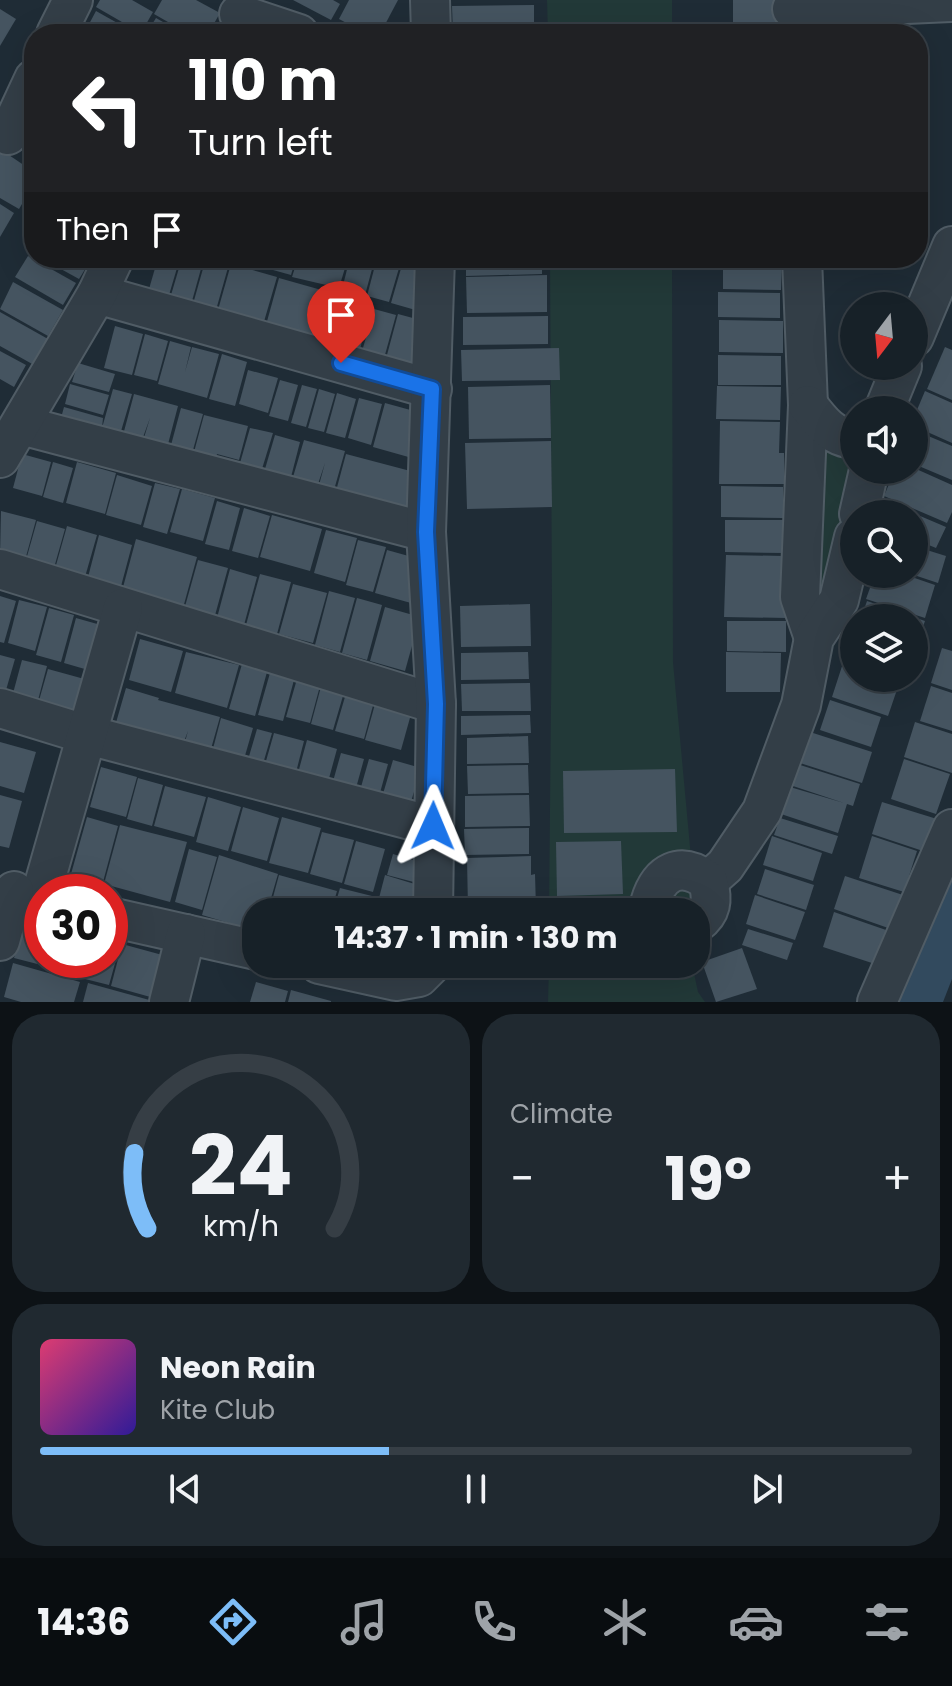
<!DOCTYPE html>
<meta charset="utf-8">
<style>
body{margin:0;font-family:Poppins,sans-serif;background:#202930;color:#f1f3f6;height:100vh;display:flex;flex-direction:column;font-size:30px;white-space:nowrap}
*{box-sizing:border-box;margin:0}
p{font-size:26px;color:#9ea3a8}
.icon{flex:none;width:44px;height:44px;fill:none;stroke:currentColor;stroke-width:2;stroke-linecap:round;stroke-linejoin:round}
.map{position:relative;height:1002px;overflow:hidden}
.panel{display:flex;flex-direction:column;gap:12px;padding:12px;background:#0d1216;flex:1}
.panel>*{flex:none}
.banner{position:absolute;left:24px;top:24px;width:904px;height:244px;border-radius:32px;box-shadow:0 8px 32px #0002,0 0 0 2px #363e45;background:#202124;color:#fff;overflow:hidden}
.needle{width:52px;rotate:196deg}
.buttons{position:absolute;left:840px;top:292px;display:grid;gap:16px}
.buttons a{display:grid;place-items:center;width:88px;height:88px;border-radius:50%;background:#172128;box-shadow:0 8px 32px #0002,0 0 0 2px #363e45;font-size:40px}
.speed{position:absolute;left:24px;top:874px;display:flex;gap:16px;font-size:40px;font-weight:700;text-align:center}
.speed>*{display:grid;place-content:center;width:104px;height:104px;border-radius:50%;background:#172128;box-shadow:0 8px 32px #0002,0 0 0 2px #363e45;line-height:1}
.speed .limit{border:12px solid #d22;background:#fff;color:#111}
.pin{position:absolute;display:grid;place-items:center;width:68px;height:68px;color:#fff;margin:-82px -34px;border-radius:50% 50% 50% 0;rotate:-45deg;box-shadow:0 0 8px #0007}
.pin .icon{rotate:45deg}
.me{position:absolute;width:88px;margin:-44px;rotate:1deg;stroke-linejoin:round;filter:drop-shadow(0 0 6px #0008)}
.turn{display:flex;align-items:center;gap:28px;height:168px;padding:0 32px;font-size:36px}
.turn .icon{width:104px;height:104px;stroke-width:2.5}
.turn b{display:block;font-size:56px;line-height:68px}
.then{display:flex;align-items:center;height:76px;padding:0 32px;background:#0003;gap:16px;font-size:30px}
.big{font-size:60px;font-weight:700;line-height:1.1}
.panel .widget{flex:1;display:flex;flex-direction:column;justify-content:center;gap:12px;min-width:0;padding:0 28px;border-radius:32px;background:#202930}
.panel .dial{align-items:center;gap:0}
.dial svg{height:208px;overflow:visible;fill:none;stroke:#363e45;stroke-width:7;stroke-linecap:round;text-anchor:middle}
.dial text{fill:#f1f3f6;stroke:none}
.song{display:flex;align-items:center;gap:24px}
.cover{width:96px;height:96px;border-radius:12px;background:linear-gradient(135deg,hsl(340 70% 55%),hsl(250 70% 35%))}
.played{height:8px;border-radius:4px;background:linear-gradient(90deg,#7dbdf8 40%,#363e45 40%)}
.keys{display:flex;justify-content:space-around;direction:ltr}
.heat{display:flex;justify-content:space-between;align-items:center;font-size:44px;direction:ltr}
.panel .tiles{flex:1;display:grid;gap:12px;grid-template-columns:1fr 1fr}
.widget:last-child{grid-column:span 2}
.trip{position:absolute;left:242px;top:898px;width:468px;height:80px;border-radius:32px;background:#172128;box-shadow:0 8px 32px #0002,0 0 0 2px #363e45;font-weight:700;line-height:80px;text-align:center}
.tab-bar{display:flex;height:128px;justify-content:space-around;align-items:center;background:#090d10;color:#9ea3a8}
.tab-bar .icon{width:56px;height:56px}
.tab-bar .on{color:#7dbdf8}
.tab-bar b{font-size:36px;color:#f1f3f6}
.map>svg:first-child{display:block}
.green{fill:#223938}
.water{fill:#324a5e}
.building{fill:#455460}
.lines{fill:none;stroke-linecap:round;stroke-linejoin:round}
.minor-casing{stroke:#505c65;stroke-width:42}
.minor{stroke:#333e47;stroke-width:38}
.route-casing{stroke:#114b97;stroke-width:20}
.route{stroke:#1a73e8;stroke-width:14}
</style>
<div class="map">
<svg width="952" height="1002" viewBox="0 0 952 1002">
<rect width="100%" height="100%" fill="#1f2c36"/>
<!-- green -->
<g class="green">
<polygon points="547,0 672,0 672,34 548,34"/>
<polygon points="550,258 672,258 673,662 696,912 549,912 552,603"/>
<polygon points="808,405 854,439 854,470 869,470 814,638"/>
<polygon points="549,964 692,964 698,992 705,1002 548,1002"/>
</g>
<!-- water -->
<polygon class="water" points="952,854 952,979 943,1002 887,1002"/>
<!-- building -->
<g class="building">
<polygon points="100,0 132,0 153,12 141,33 96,7"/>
<polygon points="162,0 196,0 220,13 208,34 189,34 154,14"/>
<polygon points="293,0 333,0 340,4 331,20"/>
<polygon points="349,0 398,0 380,34 367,34 339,19"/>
<polygon points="733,0 777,0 777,24 733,23"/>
<polygon points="534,5 534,34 453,34 452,6"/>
<polygon points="0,9 16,19 0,46"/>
<polygon points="96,11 137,34 102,34 88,26"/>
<polygon points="156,18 184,34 146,34"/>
<polygon points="716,26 777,27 777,34 716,34"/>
<polygon points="0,149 34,172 34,184 19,209 0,198"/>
<polygon points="0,204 14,213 0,237"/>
<polygon points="28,256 76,283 63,305 15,277"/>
<polygon points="41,258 92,258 79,279"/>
<polygon points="158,258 180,258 169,295 149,289"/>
<polygon points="182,258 204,258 192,301 171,295"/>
<polygon points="206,258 229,264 216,310 193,304"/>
<polygon points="247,258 274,258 270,270 246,263"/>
<polygon points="276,258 296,258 291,275 273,270"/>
<polygon points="298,258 348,258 339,288 292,277"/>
<polygon points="350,258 375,258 365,295 342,289"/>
<polygon points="377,258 402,258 389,302 367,296"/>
<polygon points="404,258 432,264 419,311 391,303"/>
<polygon points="466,258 542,258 542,274 466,276"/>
<polygon points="723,258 782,258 781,290 723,289"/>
<polygon points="231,264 277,277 263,325 218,310"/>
<polygon points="547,275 547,312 467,313 466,277"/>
<polygon points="279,278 325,291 312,338 266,325"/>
<polygon points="13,282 63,310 48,336 0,309"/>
<polygon points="718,292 780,293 780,318 718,317"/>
<polygon points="326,295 371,307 359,353 314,340"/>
<polygon points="374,309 396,315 383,362 361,355"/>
<polygon points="0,312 48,339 34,365 0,346"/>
<polygon points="398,314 424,321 410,373 384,366"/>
<polygon points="548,316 548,344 463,345 463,317"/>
<polygon points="719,320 783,321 783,353 719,352"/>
<polygon points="115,326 143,334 132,375 104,368"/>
<polygon points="145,334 168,341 157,381 134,375"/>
<polygon points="170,341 191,347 185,372 192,347 219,354 207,398 158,384"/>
<polygon points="945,347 952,350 952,400 927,389"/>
<polygon points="559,348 560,380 462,381 461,350"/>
<polygon points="0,351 26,365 14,387 0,379"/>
<polygon points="222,354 247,362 235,406 209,399"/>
<polygon points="718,355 781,356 781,385 718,385"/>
<polygon points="78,363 115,374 109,392 72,382"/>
<polygon points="248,370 278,378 268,413 239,404"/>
<polygon points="280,380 298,385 288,421 269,416"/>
<polygon points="70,384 109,395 103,415 65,404"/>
<polygon points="302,385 317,389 306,427 291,423"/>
<polygon points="550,385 551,438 469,439 468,387"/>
<polygon points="717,386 781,387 780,420 716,419"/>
<polygon points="113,389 132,394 119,438 58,429 64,407 103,418 102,428"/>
<polygon points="319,389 335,394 324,432 308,428"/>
<polygon points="925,391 952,403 952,443 914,426 914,417"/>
<polygon points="337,393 356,399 345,438 326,433"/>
<polygon points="134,394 178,406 167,448 143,441 150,418 142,440 123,435"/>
<polygon points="359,398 382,404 371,445 348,438"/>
<polygon points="385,403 425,414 412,458 373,447"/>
<polygon points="181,408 203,414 193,450 171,445"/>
<polygon points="204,415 248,426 239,460 217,454 216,458 194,452"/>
<polygon points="720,421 780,422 779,453 784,453 784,484 719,484"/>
<polygon points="250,428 273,433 262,469 240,463"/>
<polygon points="914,430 952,446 952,480 914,464"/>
<polygon points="275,435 300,442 291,477 265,469"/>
<polygon points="304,440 345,451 334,490 319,485 325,463 318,484 293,477"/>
<polygon points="551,441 552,507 467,509 465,443"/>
<polygon points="22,454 51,462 42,496 13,488"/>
<polygon points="346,454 418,473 409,509 336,491"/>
<polygon points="53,462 73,468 63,503 43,497"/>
<polygon points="77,462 116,473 105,514 66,503"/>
<polygon points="914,468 952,485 952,512 947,523 884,496 895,470"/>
<polygon points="117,475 152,486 141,525 106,515"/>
<polygon points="155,483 180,489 167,534 143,527"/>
<polygon points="721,486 783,487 783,518 721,517"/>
<polygon points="182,489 215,498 203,541 170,532"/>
<polygon points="217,501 240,508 229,550 205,544"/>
<polygon points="892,504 946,527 936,548 914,539 914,514 887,514"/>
<polygon points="244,508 270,516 258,558 232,551"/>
<polygon points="1,511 36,520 24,564 0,557"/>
<polygon points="272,515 322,529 310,571 260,557"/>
<polygon points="725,520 784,520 784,553 725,552"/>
<polygon points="37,521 65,529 52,575 24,567"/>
<polygon points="67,526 97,535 83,584 53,576"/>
<polygon points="326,530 357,538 345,582 314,573"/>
<polygon points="99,535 132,545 120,590 87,581"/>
<polygon points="136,539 197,557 183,608 122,591"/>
<polygon points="358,540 386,547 373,592 346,585"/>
<polygon points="914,546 946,556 938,583 914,575"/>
<polygon points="387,550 423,560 411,603 375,593"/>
<polygon points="726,555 784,556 787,618 724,617"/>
<polygon points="198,560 228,568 214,619 184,610"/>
<polygon points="230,569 257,577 244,625 217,618"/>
<polygon points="260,574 291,582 277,634 246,625"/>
<polygon points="875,574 903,574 935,585 925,618 866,599"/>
<polygon points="293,584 327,593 313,643 279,634"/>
<polygon points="329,591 355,598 340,652 315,645"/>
<polygon points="0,596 16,601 4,643 0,642"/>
<polygon points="357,598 382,605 367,660 342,653"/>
<polygon points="19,600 47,607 35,651 8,643"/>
<polygon points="867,601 925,621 918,641 914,640 914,618 861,618"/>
<polygon points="530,604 531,646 461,647 460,606"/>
<polygon points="385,607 420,617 405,671 370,661"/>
<polygon points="49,608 74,615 61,662 36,655"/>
<polygon points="76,618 115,629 102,674 64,663"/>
<polygon points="727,621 786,621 786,652 727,651"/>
<polygon points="140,639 183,651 171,692 129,680"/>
<polygon points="942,648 952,651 952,690 931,683"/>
<polygon points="186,652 239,665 227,708 175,693"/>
<polygon points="528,652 529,679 461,680 461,653"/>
<polygon points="726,652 781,653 780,692 726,692"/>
<polygon points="0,655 15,659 4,697 0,696"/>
<polygon points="22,660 47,666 37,704 12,697"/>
<polygon points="844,660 854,663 854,678 901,678 888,716 832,697"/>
<polygon points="242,664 267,672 255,716 229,709"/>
<polygon points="48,669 88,680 78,715 38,704"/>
<polygon points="270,673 294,680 283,721 258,715"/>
<polygon points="297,679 320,686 310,723 286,717"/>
<polygon points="322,683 345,689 333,730 311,724"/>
<polygon points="530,683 531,711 462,711 461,684"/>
<polygon points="931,686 952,693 952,731 920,721"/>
<polygon points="126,688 159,698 158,700 220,717 207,763 181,756 188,731 180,752 113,733"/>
<polygon points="347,690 375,698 364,739 335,731"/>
<polygon points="377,697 413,707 401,750 365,740"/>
<polygon points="830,700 881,717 871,747 820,730"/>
<polygon points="530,715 531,733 461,735 461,716"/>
<polygon points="221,718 253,728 240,773 209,764"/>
<polygon points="915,722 952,734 952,773 904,757"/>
<polygon points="257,729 272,733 260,774 245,770"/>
<polygon points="810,732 872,752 862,783 800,763"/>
<polygon points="274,733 304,741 293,784 262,775"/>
<polygon points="528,736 529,763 467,764 467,738"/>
<polygon points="307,740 337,749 325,793 295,784"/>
<polygon points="0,742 36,752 24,793 0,786"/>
<polygon points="341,753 364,759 353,799 330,792"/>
<polygon points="369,759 388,764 378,800 359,794"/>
<polygon points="904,759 950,774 936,814 891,799"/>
<polygon points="393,760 421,768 408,812 380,804"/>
<polygon points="797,764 860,784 853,806 847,804 838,833 781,814 790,787 844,803 790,785"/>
<polygon points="528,765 529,793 468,794 467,766"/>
<polygon points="101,767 137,777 126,817 90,807"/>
<polygon points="675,769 677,832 564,833 563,771"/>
<polygon points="138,778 163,785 152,826 127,819"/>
<polygon points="165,786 206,797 194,837 154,826"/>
<polygon points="0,795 22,801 9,848 0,846"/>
<polygon points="529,795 530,826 465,827 465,796"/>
<polygon points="208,797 241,807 228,851 196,842"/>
<polygon points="882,802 937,819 926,852 872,834"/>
<polygon points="243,807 279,818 267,861 231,851"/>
<polygon points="87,817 118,826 103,882 71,874"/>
<polygon points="282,817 321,828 308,873 269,863"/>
<polygon points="780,818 838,836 832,854 774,835"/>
<polygon points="120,825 187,842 170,902 104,884"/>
<polygon points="529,828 529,854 465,855 464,829"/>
<polygon points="322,832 354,840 342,883 310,874"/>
<polygon points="772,836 822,853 813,881 763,865"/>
<polygon points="872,836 917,851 904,892 859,878"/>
<polygon points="356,841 385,849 373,892 344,884"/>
<polygon points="621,841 623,894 557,896 556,842"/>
<polygon points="189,849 217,857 202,910 175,902"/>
<polygon points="393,854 430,865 425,885 387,875"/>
<polygon points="219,855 278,874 267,912 256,912 256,931 202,915"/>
<polygon points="531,856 531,875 535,874 536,908 468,910 467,858"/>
<polygon points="765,869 814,885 806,910 757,894"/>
<polygon points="279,875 337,891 331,912 269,912"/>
<polygon points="385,875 431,889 425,911 379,898"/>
<polygon points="845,876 903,895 891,929 834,909"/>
<polygon points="340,888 372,896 368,912 333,912"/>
<polygon points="755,895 805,912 795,940 746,924"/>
<polygon points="375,901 410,911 410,912 372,912"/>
<polygon points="834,912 886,930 875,964 823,947"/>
<polygon points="26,915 42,920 42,960 51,960 49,967 14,958"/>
<polygon points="748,929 793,943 787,960 742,945"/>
<polygon points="110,939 121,942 109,985 85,979 91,960 110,960"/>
<polygon points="122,944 166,956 154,998 111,986"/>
<polygon points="742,948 757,989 716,1002 702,962"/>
<polygon points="53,960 88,960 84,977 51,968"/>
<polygon points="13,963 80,982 74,1002 21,1002 4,997"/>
<polygon points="256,982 288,991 285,1002 250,1002"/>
<polygon points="88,983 153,1001 153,1002 83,1002"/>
<polygon points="291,990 331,1001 331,1002 288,1002"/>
</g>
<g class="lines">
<defs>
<g id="minor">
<polyline points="430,0 431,34"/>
<polyline points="792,9 952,2"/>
<polyline points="239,14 299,34"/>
<polyline points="56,34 73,0"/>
<polyline points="0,130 8,135 34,79"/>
<polyline points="802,258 808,405 800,597 814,638"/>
<polyline points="97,294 432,389"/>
<polyline points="914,337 952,246"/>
<path d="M808 405C820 421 833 438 854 439"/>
<polyline points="884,410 902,366"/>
<polyline points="21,425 426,532"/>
<polyline points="0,458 97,294 114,258"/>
<polyline points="859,514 869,470"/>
<polyline points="0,569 436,704"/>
<polyline points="0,708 88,735 433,826"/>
<polyline points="708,881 725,866 762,811 801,705 814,638 839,600 854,537"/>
<polyline points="39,902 123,608"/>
<polyline points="433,912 436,704 426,532 435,258"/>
<path d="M654 912 650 903C659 872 680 860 708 881 713 900 712 912 696 924"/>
<polyline points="110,917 256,950"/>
<polyline points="0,941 14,891"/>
<polyline points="319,964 396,981 419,977 432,964"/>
<polyline points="169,1002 186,934"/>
<polyline points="877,1002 952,829"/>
</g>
</defs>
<!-- minor casing -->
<use href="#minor" class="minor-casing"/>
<!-- minor -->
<use href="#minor" class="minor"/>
</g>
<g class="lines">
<defs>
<polyline id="route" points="341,363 432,389 426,532 436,704 433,826"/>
</defs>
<!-- route casing -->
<use href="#route" class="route-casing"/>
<!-- route -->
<use href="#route" class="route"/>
</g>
</svg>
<div class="buttons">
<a><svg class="needle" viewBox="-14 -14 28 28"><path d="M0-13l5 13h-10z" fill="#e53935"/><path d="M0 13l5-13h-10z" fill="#9ea3a8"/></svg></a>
<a><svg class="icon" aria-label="sound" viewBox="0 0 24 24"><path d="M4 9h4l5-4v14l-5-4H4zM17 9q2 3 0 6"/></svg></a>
<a><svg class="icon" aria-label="search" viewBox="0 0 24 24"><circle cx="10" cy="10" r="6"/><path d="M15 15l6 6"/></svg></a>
<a><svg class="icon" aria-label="layers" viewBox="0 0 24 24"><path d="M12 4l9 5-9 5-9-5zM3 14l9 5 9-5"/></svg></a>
</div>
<div class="speed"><div class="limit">30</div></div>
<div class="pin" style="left:341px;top:363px;background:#d93025"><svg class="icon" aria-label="arrive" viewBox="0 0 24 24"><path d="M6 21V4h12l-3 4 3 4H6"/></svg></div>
<svg class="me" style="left:433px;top:826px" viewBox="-20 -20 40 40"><path d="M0-17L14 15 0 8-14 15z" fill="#1a73e8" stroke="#fff" stroke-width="4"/></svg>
<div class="trip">14:37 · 1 min · 130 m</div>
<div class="banner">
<div class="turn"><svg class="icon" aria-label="left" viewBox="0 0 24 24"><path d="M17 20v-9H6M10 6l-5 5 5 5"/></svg><div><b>110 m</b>Turn left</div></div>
<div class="then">Then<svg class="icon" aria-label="arrive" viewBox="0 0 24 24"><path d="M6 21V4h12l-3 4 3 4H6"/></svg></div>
</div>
</div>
<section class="panel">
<div class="tiles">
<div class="widget dial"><svg viewBox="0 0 100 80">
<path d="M14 69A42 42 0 1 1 86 69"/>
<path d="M14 69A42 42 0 0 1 9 40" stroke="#7dbdf8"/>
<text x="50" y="56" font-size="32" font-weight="700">24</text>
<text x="50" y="72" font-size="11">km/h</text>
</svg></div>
<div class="widget"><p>Climate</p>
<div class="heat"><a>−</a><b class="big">19°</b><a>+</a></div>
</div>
<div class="widget">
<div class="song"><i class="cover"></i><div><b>Neon Rain</b><p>Kite Club</p></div></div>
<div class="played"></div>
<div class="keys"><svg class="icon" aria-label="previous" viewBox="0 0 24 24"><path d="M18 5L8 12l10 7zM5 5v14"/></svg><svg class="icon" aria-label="pause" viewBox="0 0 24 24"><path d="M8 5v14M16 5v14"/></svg><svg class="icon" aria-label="next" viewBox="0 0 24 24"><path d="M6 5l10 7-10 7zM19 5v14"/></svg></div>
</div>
</div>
</section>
<nav class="tab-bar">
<b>14:36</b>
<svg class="icon on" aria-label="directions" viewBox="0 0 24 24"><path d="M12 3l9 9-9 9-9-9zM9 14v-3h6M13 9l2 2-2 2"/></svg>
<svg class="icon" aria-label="music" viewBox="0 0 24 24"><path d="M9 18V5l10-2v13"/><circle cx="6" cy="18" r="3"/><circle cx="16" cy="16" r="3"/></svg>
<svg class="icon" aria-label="phone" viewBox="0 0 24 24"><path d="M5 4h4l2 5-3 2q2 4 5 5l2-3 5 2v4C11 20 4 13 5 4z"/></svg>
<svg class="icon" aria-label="climate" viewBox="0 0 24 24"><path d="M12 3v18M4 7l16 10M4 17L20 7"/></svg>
<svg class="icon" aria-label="car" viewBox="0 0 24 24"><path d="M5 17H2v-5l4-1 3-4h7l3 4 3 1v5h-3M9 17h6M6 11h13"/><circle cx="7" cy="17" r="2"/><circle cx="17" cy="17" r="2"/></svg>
<svg class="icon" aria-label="filters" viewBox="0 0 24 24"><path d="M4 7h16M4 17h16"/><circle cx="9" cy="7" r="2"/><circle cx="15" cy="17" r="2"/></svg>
</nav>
